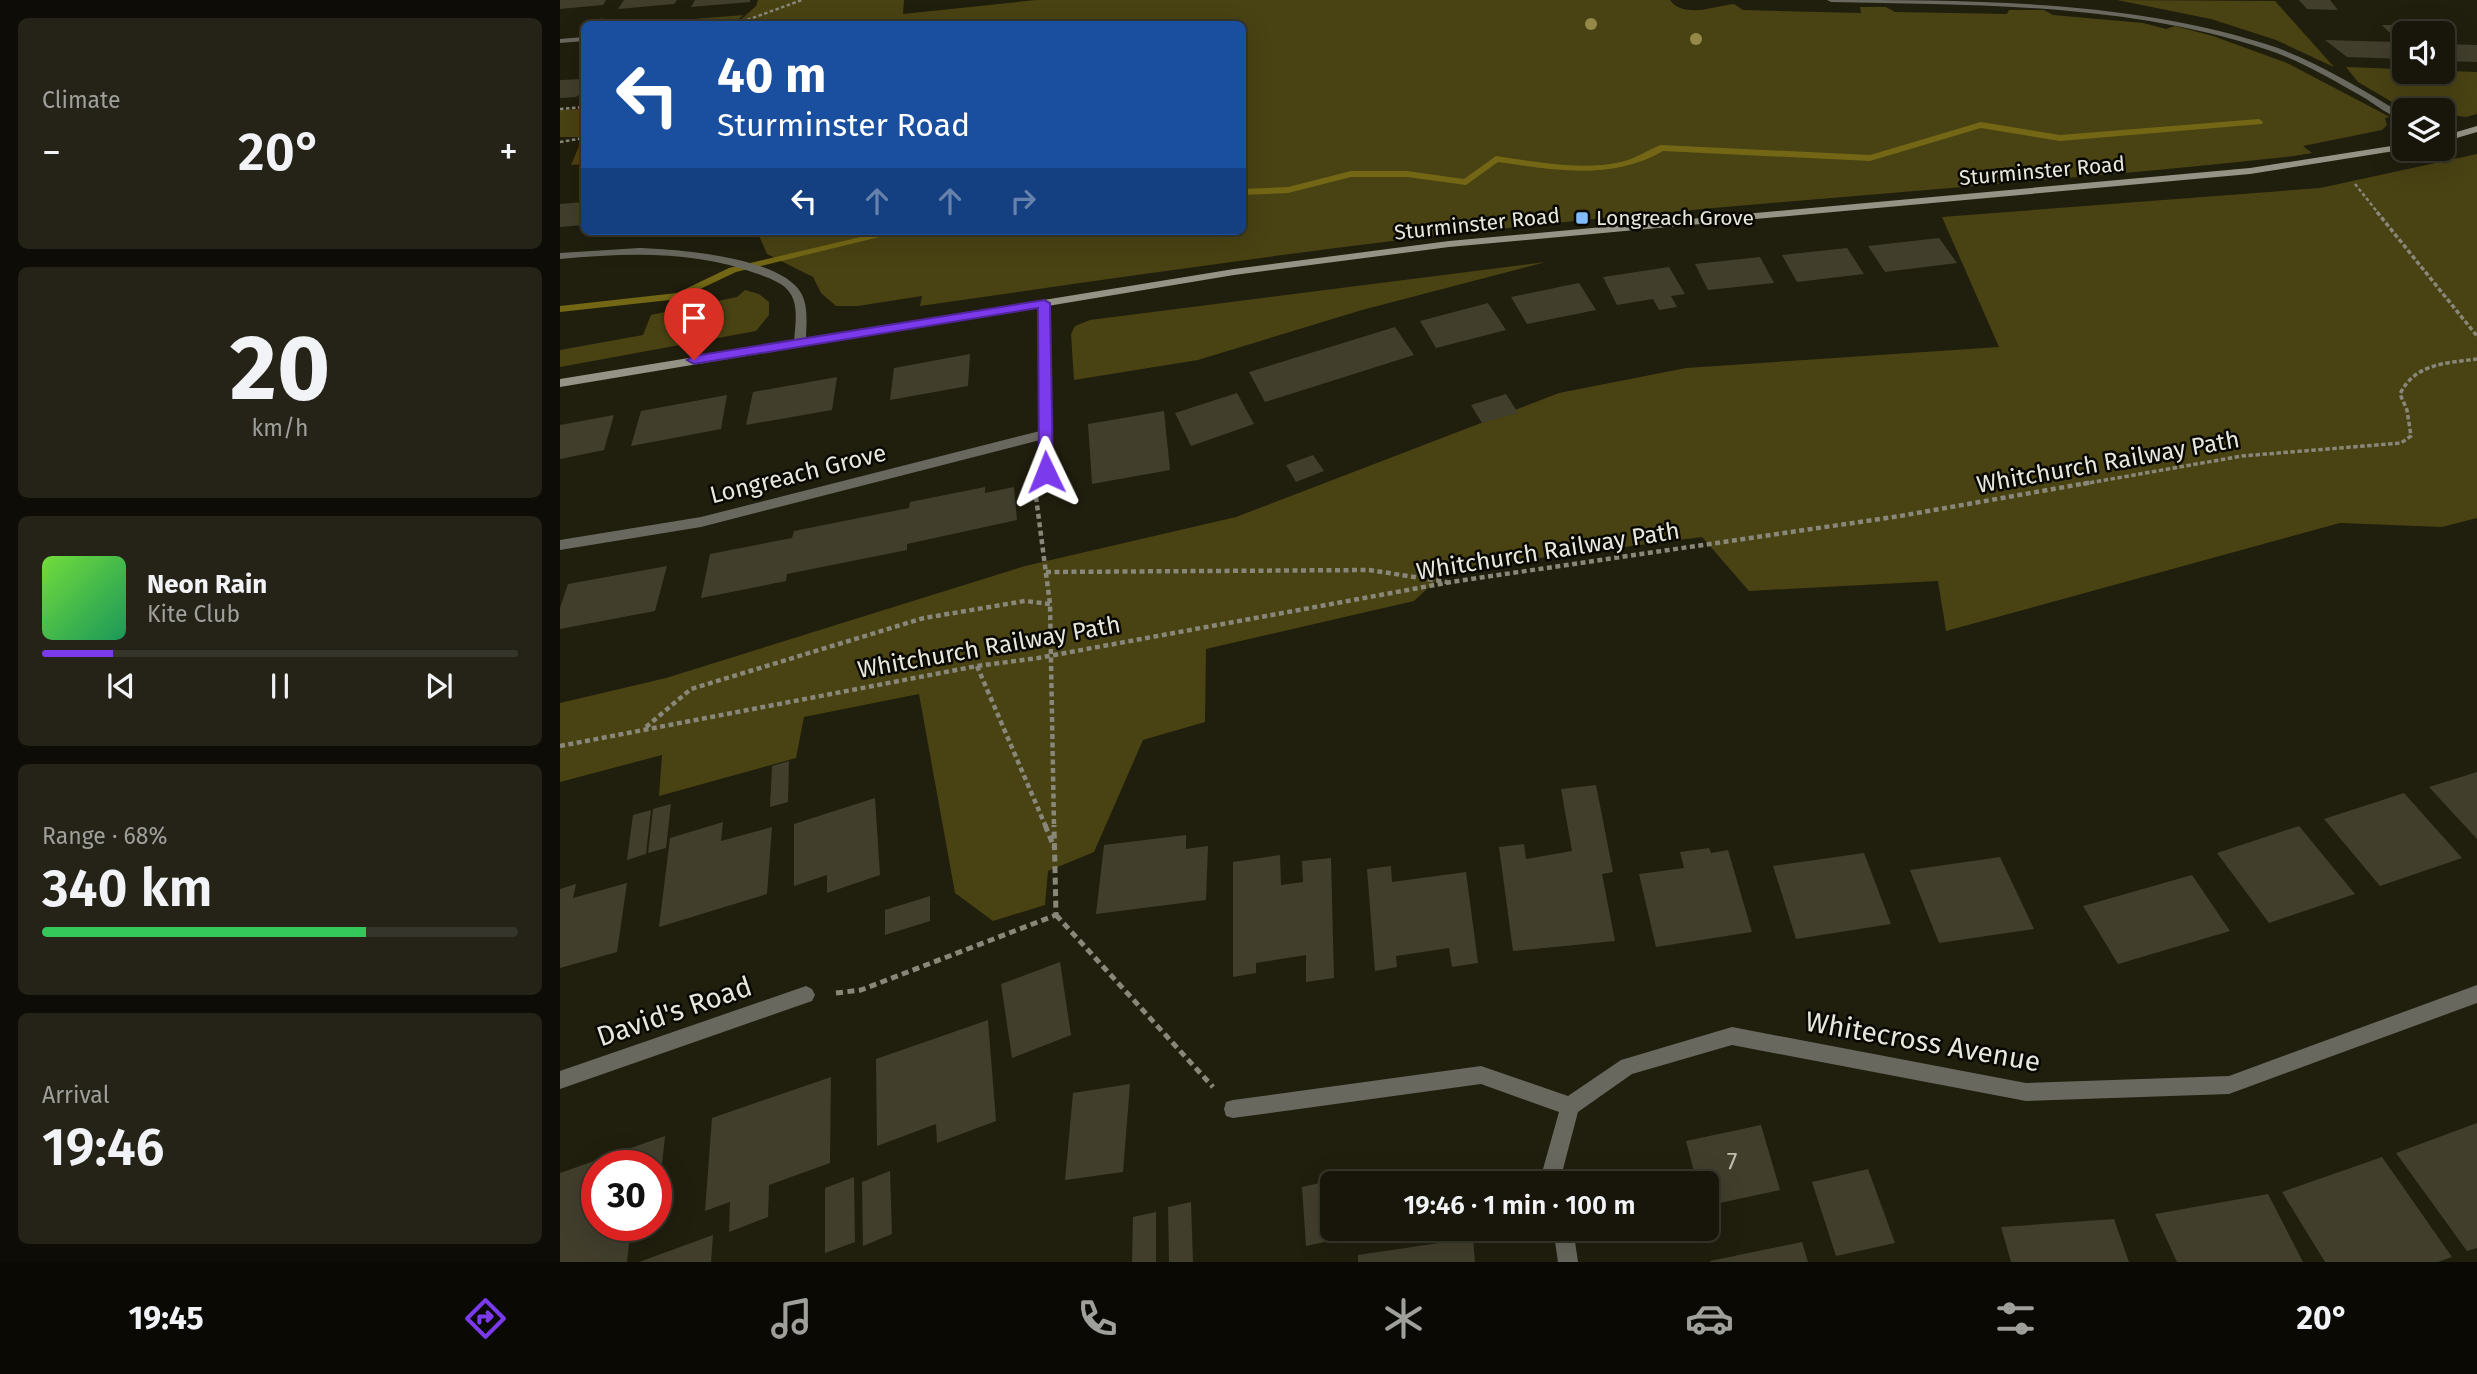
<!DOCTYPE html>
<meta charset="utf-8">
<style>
body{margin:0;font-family:"Fira Sans",sans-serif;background:#252318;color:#f1f3f6;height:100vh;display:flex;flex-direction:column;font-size:26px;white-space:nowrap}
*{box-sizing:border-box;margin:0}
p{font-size:23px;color:#9f9f9c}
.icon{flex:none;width:38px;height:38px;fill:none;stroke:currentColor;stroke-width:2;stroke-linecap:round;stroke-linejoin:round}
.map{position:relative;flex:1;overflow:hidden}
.side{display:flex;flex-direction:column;gap:18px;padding:18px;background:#0d0c06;width:560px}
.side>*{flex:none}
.banner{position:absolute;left:21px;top:21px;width:665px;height:214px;border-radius:10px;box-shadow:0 7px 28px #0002,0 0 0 2px #36352b;background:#1a4fa0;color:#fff;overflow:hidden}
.buttons{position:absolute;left:1832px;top:21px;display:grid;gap:14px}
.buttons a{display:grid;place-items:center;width:63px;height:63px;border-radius:10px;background:#18160a;box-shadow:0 7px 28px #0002,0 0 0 2px #36352b;font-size:35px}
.speed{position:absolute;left:21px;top:1150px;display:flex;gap:14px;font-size:35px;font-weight:700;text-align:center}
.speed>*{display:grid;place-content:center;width:91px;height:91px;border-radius:50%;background:#18160a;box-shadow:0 7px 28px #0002,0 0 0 2px #36352b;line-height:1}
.speed .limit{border:10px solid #d22;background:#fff;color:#111}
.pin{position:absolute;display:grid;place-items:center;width:60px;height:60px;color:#fff;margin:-72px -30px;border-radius:50% 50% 50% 0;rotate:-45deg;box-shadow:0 0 7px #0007}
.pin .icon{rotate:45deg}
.me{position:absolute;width:77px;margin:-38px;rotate:358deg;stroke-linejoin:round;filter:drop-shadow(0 0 5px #0008)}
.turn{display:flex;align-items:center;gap:24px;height:147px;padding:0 21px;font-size:32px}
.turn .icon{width:91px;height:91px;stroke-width:2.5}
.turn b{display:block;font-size:49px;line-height:60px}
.lanes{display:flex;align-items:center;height:66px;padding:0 21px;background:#0003;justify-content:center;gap:35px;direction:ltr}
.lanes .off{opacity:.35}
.big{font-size:52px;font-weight:600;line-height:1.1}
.side .card{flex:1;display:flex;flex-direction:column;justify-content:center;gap:10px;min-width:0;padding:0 24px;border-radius:10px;background:#252318}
.side .dial{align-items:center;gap:0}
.dial b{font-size:91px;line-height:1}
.song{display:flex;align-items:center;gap:21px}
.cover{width:84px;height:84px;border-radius:10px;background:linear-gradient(135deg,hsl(100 70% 55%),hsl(150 70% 35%))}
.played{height:7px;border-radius:4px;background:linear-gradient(90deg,#7c3aed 15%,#36352b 15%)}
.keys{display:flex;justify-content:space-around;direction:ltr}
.heat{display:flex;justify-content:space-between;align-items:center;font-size:38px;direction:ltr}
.charge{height:10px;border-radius:5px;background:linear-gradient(90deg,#34c759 68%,#36352b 0)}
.trip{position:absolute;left:760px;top:1171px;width:399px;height:70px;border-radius:10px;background:#18160a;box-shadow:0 7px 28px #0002,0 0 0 2px #36352b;font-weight:600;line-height:70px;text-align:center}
.dock{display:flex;height:112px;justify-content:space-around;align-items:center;background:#0a0904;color:#9f9f9c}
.dock .icon{width:49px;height:49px}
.dock .current{color:#7c3aed}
.dock b{font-size:32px;color:#f1f3f6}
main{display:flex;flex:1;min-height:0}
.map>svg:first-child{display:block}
.green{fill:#494213}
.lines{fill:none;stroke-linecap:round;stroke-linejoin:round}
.stream{fill:#736715;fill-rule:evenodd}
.building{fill:#413e2c}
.path-far3{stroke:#888779;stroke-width:2.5;stroke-dasharray:3.5 2.5;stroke-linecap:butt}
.path-far2{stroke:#888779;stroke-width:3.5;stroke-dasharray:4.5 2.5;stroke-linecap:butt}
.path-far1{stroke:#888779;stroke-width:4.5;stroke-dasharray:5 3.5;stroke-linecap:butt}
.path{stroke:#888779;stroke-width:5;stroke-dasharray:7 4.5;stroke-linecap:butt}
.street{fill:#69685f;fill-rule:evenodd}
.secondary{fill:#959385;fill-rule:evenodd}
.tree{fill:#948948}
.route{fill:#7c3aed;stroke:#51269a;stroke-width:2}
.poi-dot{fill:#82bcfa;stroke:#090803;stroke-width:2.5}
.labels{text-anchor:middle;stroke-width:5;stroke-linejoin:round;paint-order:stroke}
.far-street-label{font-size:21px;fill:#e8e7dc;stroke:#090803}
.far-poi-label{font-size:21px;fill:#e8e7dc;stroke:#090803;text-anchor:start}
.street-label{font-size:24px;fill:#e8e7dc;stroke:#090803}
.near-number-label{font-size:24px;fill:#bebdb0}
.near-street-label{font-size:28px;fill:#e8e7dc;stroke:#090803}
</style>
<main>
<section class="side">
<div class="card"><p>Climate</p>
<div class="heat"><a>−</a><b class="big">20°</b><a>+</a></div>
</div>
<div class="card dial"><b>20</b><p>km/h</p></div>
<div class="card">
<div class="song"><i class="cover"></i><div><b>Neon Rain</b><p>Kite Club</p></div></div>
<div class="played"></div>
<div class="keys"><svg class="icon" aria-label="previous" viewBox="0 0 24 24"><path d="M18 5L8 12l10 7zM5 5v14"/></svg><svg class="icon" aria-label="pause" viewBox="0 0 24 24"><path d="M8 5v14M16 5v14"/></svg><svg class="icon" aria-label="next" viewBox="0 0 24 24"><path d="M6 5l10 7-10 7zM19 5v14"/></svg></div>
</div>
<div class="card"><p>Range · 68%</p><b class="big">340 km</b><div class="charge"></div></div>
<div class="card"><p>Arrival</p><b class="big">19:46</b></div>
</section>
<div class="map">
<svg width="1917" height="1262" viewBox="0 0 1917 1262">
<rect width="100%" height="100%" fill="#201e0d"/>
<!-- green -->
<g class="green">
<path d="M198 0H344L343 14 476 0H1110C1124 19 1154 6 1174 4L1183 10 1301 13 1300 7H1326L1335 12 1447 14 1449 10H1484L1493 15 1583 23 1606 29 1615 26 1653 36 1727 63 1830 117 1825 118 1827 125 1822 130 1743 146 1752 153 1734 156C1478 184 1222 199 966 226 764 247 562 277 360 306L362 296 298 306H276L261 293 253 277 207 254 197 231H682V24H176L196 6Z"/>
<polygon points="1557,0 1715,1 1774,67 1716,40 1651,19"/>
<polygon points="184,15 171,24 42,24 44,21 95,22"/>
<polygon points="1786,67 1917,72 1917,114 1906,117 1883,114 1883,110 1844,109 1798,82"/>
<polygon points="24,109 24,164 11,165 23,137 0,137 0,110"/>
<polygon points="1917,154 1917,518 1882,527 1780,523 1386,631 1378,581 1189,591 1142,537 887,570 854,601 646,649 645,722 583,740 534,852 488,871 485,905 433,921 395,893 359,694 244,717 236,758 99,796 102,755 0,782 0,703 106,678 465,566 676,517 999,393 1126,368 1439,347 1382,217 1760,188"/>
<polygon points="986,262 802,310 638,360 514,380 511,334 515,326 530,320"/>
<polygon points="185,290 199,294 209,302 209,315 196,331 0,367 0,350 83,335 91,315 177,297"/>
</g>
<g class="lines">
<!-- stream -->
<g class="stream">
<path d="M1699 119 1703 122 1702 124 1500 141 1421 128 1310 161 1103 151C1051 181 994 170 938 162L906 185 847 177H791L728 193 682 195V189L728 187 791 171H847L904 179 936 156C977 162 1020 171 1061 162 1076 159 1087 150 1101 145L1310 155 1421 122 1500 135Z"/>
<polygon points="326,231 344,231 176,272 119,299 0,312 0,306 117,293 169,268"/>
</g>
</g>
<!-- building -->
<g class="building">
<polygon points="0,0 46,0 43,5 0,9"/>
<polygon points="64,0 117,0 114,4 58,9"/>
<polygon points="135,0 190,0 190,2 131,7"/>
<polygon points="1739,0 1770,0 1778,10 1747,9"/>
<polygon points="1822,25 1837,25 1844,34 1831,34"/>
<polygon points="1765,40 1837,42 1844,50 1836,50 1844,59 1787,57"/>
<polygon points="1883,44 1917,45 1917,62 1883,61"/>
<polygon points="24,79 24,91 16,97 0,98 0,80"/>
<polygon points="24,202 24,225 0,227 0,204"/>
<polygon points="1379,238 1397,263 1325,272 1308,246"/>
<polygon points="1287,248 1304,274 1237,282 1222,255"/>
<polygon points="1200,257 1214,283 1148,290 1135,264"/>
<polygon points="1109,267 1125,294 1111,296 1117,307 1099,310 1093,299 1057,305 1043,277"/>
<polygon points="1019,283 1036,310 967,324 951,297"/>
<polygon points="928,303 946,330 876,348 860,321"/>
<polygon points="835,327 854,355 705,402 689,372"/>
<polygon points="410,354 408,386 330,400 334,368"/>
<polygon points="277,377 272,410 186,425 193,392"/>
<polygon points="677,393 694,424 631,446 615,413"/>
<polygon points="946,394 958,413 922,423 911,405"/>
<polygon points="167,395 161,429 71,446 81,411"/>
<polygon points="604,411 610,470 532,484 528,424"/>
<polygon points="54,415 44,450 0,459 0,425"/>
<polygon points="753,455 764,471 736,482 726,465"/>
<polygon points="425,487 425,493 454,487 457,520 347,544 347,550 227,574 226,581 141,598 150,554 232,538 234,531 349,508 350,502"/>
<polygon points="107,566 95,611 0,629 0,608 8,584"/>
<polygon points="229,761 228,802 210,807 212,766"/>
<polygon points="1917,772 1917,839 1869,787"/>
<polygon points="1036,785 1053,872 1042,874 1055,941 953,951 939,847 964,844 966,859 1012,851 1001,789"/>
<polygon points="1844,793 1902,858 1820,886 1764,819"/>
<polygon points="315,798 320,875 267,893 267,875 234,886 234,824"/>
<polygon points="111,804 106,848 88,853 93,809"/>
<polygon points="91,810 86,854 67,860 73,815"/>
<polygon points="163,822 161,841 212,827 207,894 99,927 110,838"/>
<polygon points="1739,826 1795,894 1709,923 1657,853"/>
<polygon points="626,835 626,849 648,846 646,900 536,914 544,845"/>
<polygon points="1149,848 1151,853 1168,850 1192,932 1096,947 1079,874 1124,868 1120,852"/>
<polygon points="1304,853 1331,924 1236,939 1213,866"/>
<polygon points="720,855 721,885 743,882 742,861 771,858 774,978 746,982 746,955 696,963 696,973 673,977 673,862"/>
<polygon points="1440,857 1474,929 1379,943 1350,870"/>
<polygon points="831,866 832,882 906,872 918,963 892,967 889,948 836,956 837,967 815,971 807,869"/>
<polygon points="1632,875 1670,931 1558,964 1523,906"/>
<polygon points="67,883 57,952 0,968 0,889 16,884 13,898"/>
<polygon points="370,896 370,921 325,935 325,910"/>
<polygon points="500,962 511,1035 452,1058 441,984"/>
<polygon points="428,1020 436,1121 377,1143 376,1124 317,1146 316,1059"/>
<polygon points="271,1077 270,1163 209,1185 208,1217 169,1232 170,1202 145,1211 152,1118"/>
<polygon points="570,1084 563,1172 505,1180 513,1093"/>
<polygon points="1917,1123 1917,1248 1907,1251 1836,1153"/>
<polygon points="1201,1125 1220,1190 1146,1206 1146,1183 1137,1183 1126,1141"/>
<polygon points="105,1136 98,1203 96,1166 37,1166 37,1225 98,1225 70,1235 67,1262 0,1262 0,1173"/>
<polygon points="1822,1157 1892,1257 1878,1262 1765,1262 1722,1192"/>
<polygon points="1308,1169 1335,1243 1276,1256 1252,1182"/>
<polygon points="330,1171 332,1234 303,1246 302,1182"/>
<polygon points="790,1174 791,1183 772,1183 770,1199 768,1179"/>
<polygon points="294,1177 295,1242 265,1253 265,1188"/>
<polygon points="764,1182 769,1241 746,1246 742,1187"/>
<polygon points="1708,1194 1743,1262 1617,1262 1595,1214"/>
<polygon points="631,1202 633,1262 609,1262 608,1207"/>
<polygon points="596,1212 596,1262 572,1262 573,1217"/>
<polygon points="1554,1219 1569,1262 1451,1262 1441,1227"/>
<polygon points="772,1228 796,1228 796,1233 773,1238"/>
<polygon points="153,1235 151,1262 79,1262"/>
<polygon points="913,1238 915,1262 798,1262 798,1255"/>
<polygon points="1242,1242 1248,1262 1150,1262 1150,1261"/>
</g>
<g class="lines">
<!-- path-far3 -->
<g class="path-far3">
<polyline points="41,20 120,24"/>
<polyline points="176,24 242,0"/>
<polyline points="0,109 24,107"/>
<polyline points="0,142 24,138"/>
<polyline points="1795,184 1819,214"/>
</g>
<!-- path-far2 -->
<g class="path-far2">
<polyline points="1817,212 1917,336"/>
<path d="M1523 484 1682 456 1841 443 1851 436 1847 410 1840 394C1855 363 1887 363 1917 359"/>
</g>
<!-- path-far1 -->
<g class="path-far1">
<polyline points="476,497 490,604 494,827"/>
<polyline points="486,572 809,570 887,582"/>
<polyline points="417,666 486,827"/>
<polyline points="86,727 131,689 364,618 465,601 490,604"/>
<polyline points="0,746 417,666 478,658 891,582 1340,516 1533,482"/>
</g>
<!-- path -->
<g class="path">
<polyline points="485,825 494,847"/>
<polyline points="496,915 653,1087"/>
<polyline points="276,993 301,990 496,915 494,825"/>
</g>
<!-- street -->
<g class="street">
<path d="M1267 0C1413 0 1579 0 1718 48 1762 65 1804 90 1844 115V121C1830 116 1816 105 1803 97 1773 80 1741 61 1708 50 1567 3 1417 5 1271 2Z"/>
<polygon points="24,37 24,41 0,43 0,39"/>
<path d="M79 248C116 249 221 257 241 293 249 307 246 326 246 341L240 345 234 341C235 327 239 306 230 293 224 283 209 278 198 274 133 250 68 253 0 259V253Z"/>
<polygon points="484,300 489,303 492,472 490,475 482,475 480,472 480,440 141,527 0,550 0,540 141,517 480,431 479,303"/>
<polygon points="1917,985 1917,1003 1669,1094 1466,1101 1172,1045 1072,1074 1018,1112 1003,1169 1006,1183 986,1183 983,1169 999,1112 921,1084 673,1118 666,1116 664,1109 666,1102 673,1100 921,1066 1008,1096 1061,1060 1172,1027 1466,1083 1669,1076"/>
<polygon points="246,986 252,989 255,995 252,1001 0,1089 0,1071"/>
<polygon points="993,1228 1013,1228 1018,1262 998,1262"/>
</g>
<!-- secondary -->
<g class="secondary">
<polygon points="1917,126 1917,132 1883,142 1883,136"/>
<polygon points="1844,144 1844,149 1847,149 1690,174 889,247 674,275 0,387 0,379 674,269 889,241 1690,168"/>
</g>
</g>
<!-- trees -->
<g class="tree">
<circle cx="1031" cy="24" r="6"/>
<circle cx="1136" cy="39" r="6"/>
</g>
<!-- route -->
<polygon class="route" points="484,300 490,303 493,472 486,477 479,472 478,308 134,364 127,360 134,356"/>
<!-- markers -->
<rect class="poi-dot" x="1015" y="211" width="14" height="14" rx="3.5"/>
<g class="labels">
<!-- far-street labels -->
<g class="far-street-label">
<text transform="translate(1482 171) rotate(-5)" y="7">Sturminster Road</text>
<text transform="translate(917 224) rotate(-6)" y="7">Sturminster Road</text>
</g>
<!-- far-poi labels -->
<g class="far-poi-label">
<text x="1036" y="225">Longreach Grove</text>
</g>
<!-- street labels -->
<g class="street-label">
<text transform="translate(1548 462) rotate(-10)" y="8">Whitchurch Railway Path</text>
<text transform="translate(238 474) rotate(-14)" y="8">Longreach Grove</text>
<text transform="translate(988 551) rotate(-9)" y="8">Whitchurch Railway Path</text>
<text transform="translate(429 647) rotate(-10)" y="8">Whitchurch Railway Path</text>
</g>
<!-- near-number labels -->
<g class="near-number-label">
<text x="1172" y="1170">7</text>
</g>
<!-- near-street labels -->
<g class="near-street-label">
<text transform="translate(114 1011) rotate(-19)" y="10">David's Road</text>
<text transform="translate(1363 1041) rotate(10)" y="10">Whitecross Avenue</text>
</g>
</g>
</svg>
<div class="buttons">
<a><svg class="icon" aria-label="sound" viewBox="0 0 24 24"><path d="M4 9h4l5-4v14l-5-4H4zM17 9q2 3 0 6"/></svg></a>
<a><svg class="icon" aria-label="layers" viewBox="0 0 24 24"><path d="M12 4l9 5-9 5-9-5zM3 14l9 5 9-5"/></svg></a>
</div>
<div class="speed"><div class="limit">30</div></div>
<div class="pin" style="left:134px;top:360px;background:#d93025"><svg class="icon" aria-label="arrive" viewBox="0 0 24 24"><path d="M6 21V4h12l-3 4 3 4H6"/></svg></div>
<svg class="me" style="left:486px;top:472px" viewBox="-20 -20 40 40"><path d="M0-17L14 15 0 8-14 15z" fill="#7c3aed" stroke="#fff" stroke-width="4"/></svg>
<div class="trip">19:46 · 1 min · 100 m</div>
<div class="banner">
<div class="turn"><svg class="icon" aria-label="left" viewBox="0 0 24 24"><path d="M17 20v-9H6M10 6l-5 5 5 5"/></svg><div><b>40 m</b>Sturminster Road</div></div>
<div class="lanes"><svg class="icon" aria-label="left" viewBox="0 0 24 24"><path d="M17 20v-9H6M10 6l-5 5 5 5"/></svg><svg class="icon off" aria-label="ahead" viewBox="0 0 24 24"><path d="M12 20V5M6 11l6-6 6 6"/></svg><svg class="icon off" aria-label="ahead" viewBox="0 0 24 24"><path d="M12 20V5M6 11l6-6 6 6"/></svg><svg class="icon off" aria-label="right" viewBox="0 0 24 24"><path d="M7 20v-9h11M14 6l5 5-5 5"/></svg></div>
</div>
</div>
</main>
<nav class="dock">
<b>19:45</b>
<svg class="icon current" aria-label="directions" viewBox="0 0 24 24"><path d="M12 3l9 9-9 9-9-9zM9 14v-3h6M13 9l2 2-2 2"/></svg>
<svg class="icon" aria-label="music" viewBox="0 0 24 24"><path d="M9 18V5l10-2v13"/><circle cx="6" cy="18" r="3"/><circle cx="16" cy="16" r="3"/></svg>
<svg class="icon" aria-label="phone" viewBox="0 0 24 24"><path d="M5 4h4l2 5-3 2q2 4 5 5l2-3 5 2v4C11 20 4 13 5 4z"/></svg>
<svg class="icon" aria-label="climate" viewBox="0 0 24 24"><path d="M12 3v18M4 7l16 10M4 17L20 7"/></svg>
<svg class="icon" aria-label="car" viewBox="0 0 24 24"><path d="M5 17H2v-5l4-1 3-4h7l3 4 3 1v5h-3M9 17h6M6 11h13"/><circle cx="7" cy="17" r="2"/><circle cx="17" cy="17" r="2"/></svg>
<svg class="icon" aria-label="filters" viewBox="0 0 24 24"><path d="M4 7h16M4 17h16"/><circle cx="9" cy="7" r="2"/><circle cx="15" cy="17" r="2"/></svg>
<b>20°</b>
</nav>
